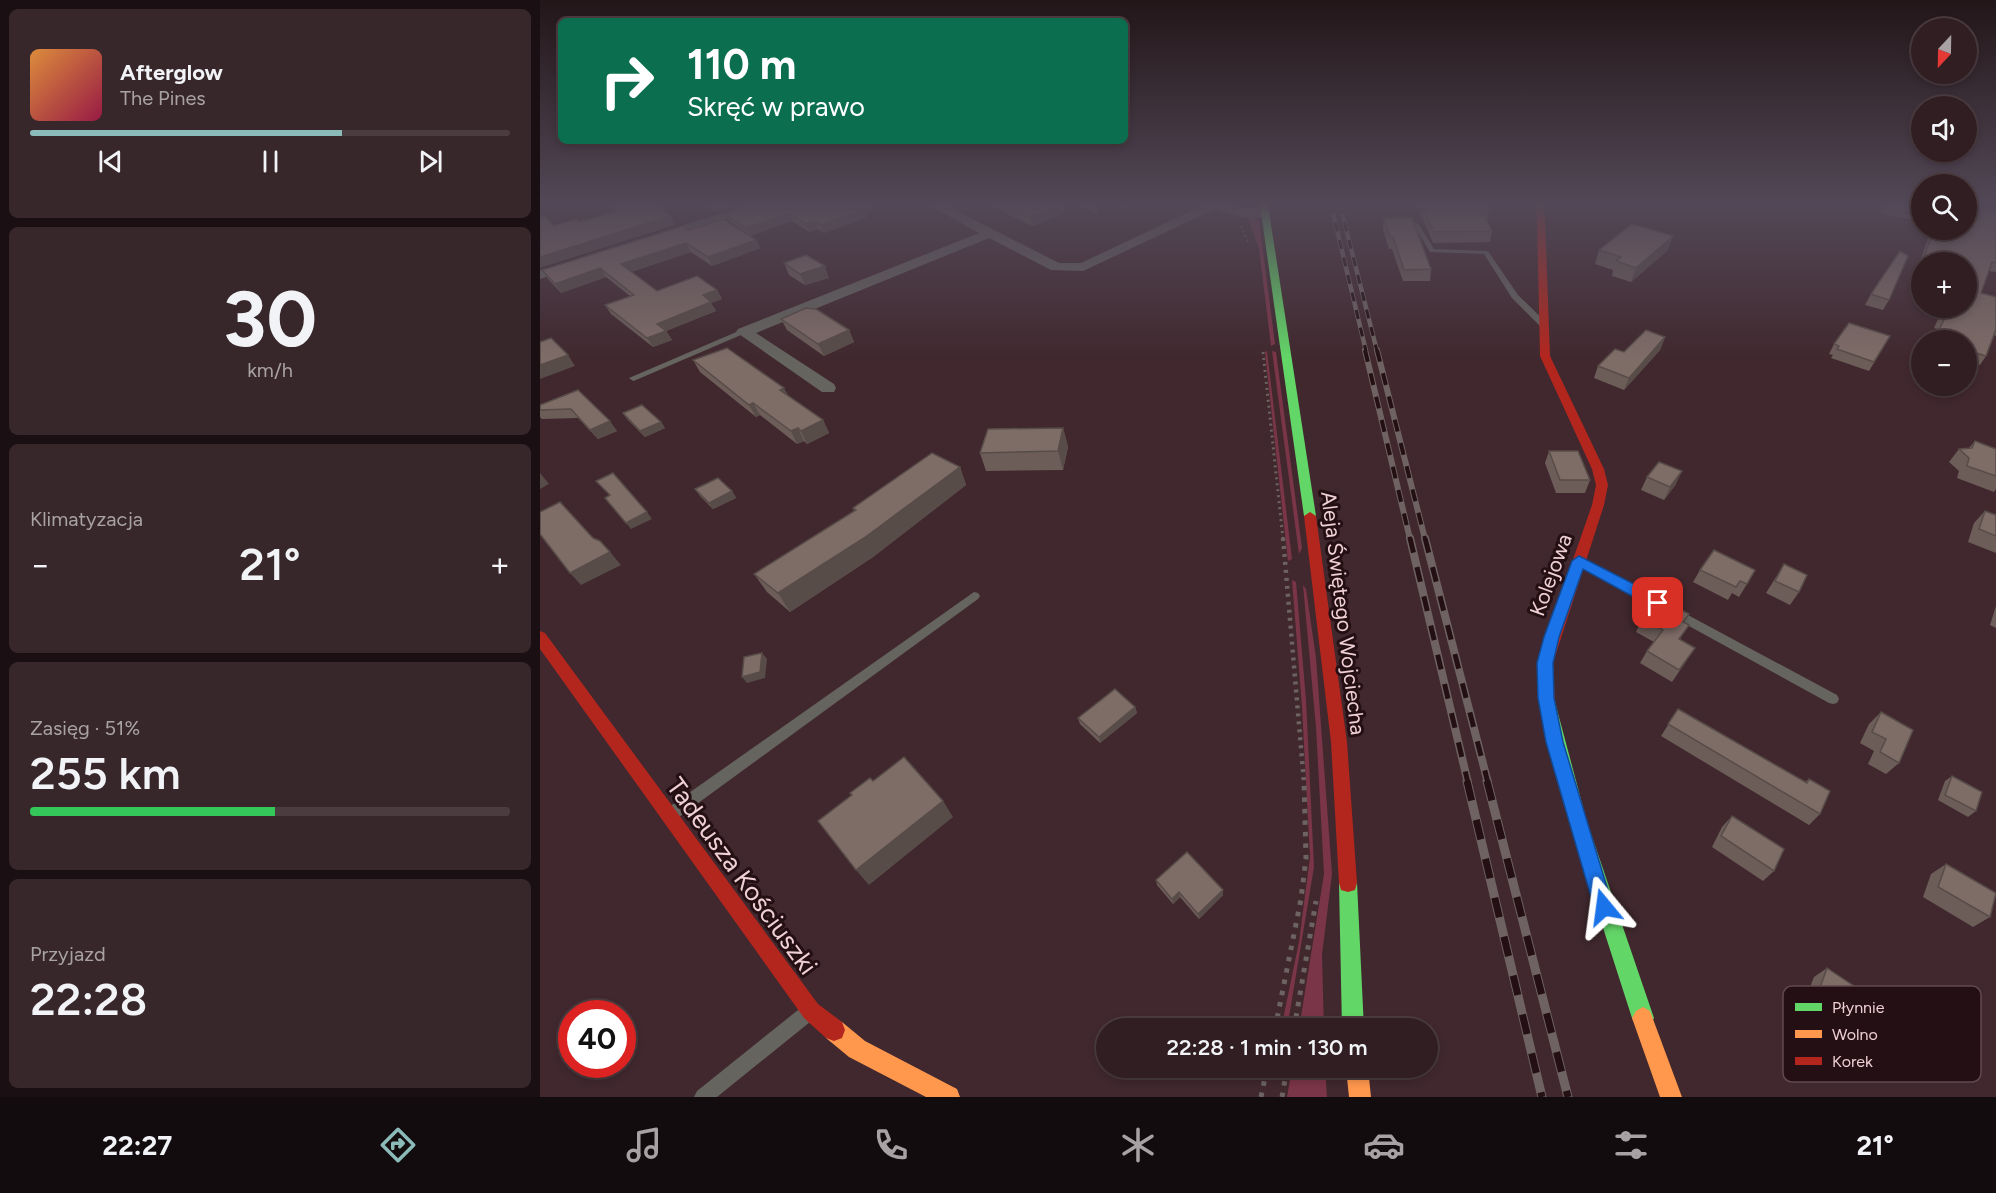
<!DOCTYPE html>
<html lang="pl">
<meta charset="utf-8">
<style>
body{margin:0;font-family:Figtree,sans-serif;background:#38272a;color:#f1f3f6;height:100vh;display:flex;flex-direction:column;font-size:22px;white-space:nowrap}
*{box-sizing:border-box;margin:0}
p{font-size:20px;color:#a8a2a5}
.icon{flex:none;width:33px;height:33px;fill:none;stroke:currentColor;stroke-width:2;stroke-linecap:round;stroke-linejoin:round}
.map{position:relative;flex:1;overflow:hidden}
.drawer{display:flex;flex-direction:column;gap:9px;padding:9px;background:#1a1013;width:540px}
.drawer>*{flex:none}
.top-card{position:absolute;left:18px;top:18px;width:570px;height:126px;border-radius:9px;box-shadow:0 3px 9px #0003,0 0 0 2px #4b3c40;background:#0b6e4f;color:#fff;overflow:hidden}
.needle{width:39px;rotate:202deg}
.tools{position:absolute;left:1371px;top:18px;display:grid;gap:12px}
.tools a{display:grid;place-items:center;width:66px;height:66px;border-radius:50%;background:#301e22;box-shadow:0 3px 9px #0003,0 0 0 2px #4b3c40;font-size:30px}
.speed{position:absolute;left:18px;top:1000px;display:flex;gap:12px;font-size:30px;font-weight:700;text-align:center}
.speed>*{display:grid;place-content:center;width:78px;height:78px;border-radius:50%;background:#301e22;box-shadow:0 3px 9px #0003,0 0 0 2px #4b3c40;line-height:1}
.speed .limit{border:9px solid #d22;background:#fff;color:#111}
.pin{position:absolute;display:grid;place-items:center;width:51px;height:51px;color:#fff;margin:-26px;border-radius:12px;box-shadow:0 3px 9px #0006}
.me{position:absolute;width:66px;margin:-33px;rotate:344deg;stroke-linejoin:round;filter:drop-shadow(0 0 4px #0008)}
.turn{display:flex;align-items:center;gap:21px;height:126px;padding:0 30px;font-size:27px}
.turn .icon{width:78px;height:78px;stroke-width:2.5}
.turn b{display:block;font-size:42px;line-height:51px}
.big{font-size:45px;font-weight:600;line-height:1.1}
.drawer .card{flex:1;display:flex;flex-direction:column;justify-content:center;gap:9px;min-width:0;padding:0 21px;border-radius:9px;background:#38272a}
.drawer .dial{align-items:center;gap:0}
.dial b{font-size:78px;line-height:1}
.song{display:flex;align-items:center;gap:18px}
.cover{width:72px;height:72px;border-radius:9px;background:linear-gradient(135deg,hsl(30 70% 55%),hsl(340 70% 35%))}
.played{height:6px;border-radius:3px;background:linear-gradient(90deg,#8bbbb9 65%,#4b3c40 65%)}
.keys{display:flex;justify-content:space-around;direction:ltr}
.heat{display:flex;justify-content:space-between;align-items:center;font-size:33px;direction:ltr}
.charge{height:9px;border-radius:4px;background:linear-gradient(90deg,#34c759 51%,#4b3c40 0)}
.trip{position:absolute;left:556px;top:1018px;width:342px;height:60px;border-radius:30px;background:#301e22;box-shadow:0 3px 9px #0003,0 0 0 2px #4b3c40;font-weight:600;line-height:60px;text-align:center}
.dock{display:flex;height:96px;justify-content:space-around;align-items:center;background:#130c0e;color:#a8a2a5}
.dock .icon{width:42px;height:42px}
.dock .active{color:#8bbbb9}
.dock b{font-size:27px;color:#f1f3f6}
main{display:flex;flex:1;min-height:0}
.map>svg:first-child{display:block}
.green{fill:#7b3548}
.lines{fill:none;stroke-linecap:round;stroke-linejoin:round}
.path-far3{stroke:#6c6362;stroke-width:2;stroke-dasharray:2 3;stroke-linecap:butt}
.path-far2{stroke:#6c6362;stroke-width:3;stroke-dasharray:2 4;stroke-linecap:butt}
.path-far1{stroke:#6c6362;stroke-width:4.5;stroke-dasharray:3 5;stroke-linecap:butt}
.path{stroke:#6c6362;stroke-width:5;stroke-dasharray:4.5 7;stroke-linecap:butt}
.lane{fill:#65645f;fill-rule:evenodd}
.street{fill:#65645f;fill-rule:evenodd}
.fast{fill:#63d668;fill-rule:evenodd}
.slow{fill:#ff974d;fill-rule:evenodd}
.jam{fill:#b3261e;fill-rule:evenodd}
.rail-far3-casing{stroke:#6e6362;stroke-width:4.5}
.rail-far2-casing{stroke:#6e6362;stroke-width:6}
.rail-far1-casing{stroke:#6e6362;stroke-width:8}
.rail-casing{stroke:#6e6362;stroke-width:9}
.rail-far3{stroke:#240f14;stroke-width:3;stroke-dasharray:9;stroke-linecap:butt}
.rail-far2{stroke:#240f14;stroke-width:4;stroke-dasharray:12;stroke-linecap:butt}
.rail-far1{stroke:#240f14;stroke-width:5;stroke-dasharray:15;stroke-linecap:butt}
.rail{stroke:#240f14;stroke-width:7;stroke-dasharray:20;stroke-linecap:butt}
.wall{fill:#6c5d59}
.shaded-wall{fill:#584c48}
.building{fill:#7e6c67;stroke:#584c48;stroke-width:1.5}
.route{fill:#1a73e8;stroke:#114b97;stroke-width:1.5}
.labels{text-anchor:middle;stroke-width:6;stroke-linejoin:round;paint-order:stroke}
.street-label{font-size:21px;fill:#efd0d5;stroke:#240f14}
.near-street-label{font-size:26px;fill:#efd0d5;stroke:#240f14}
.key{fill:#240f14;stroke:#61494e;stroke-width:1.5}
.key-label{font-size:16px;fill:#efd0d5}
</style>
<main>
<section class="drawer">
<div class="card">
<div class="song"><i class="cover"></i><div><b>Afterglow</b><p>The Pines</p></div></div>
<div class="played"></div>
<div class="keys"><svg class="icon" aria-label="previous" viewBox="0 0 24 24"><path d="M18 5L8 12l10 7zM5 5v14"/></svg><svg class="icon" aria-label="pause" viewBox="0 0 24 24"><path d="M8 5v14M16 5v14"/></svg><svg class="icon" aria-label="next" viewBox="0 0 24 24"><path d="M6 5l10 7-10 7zM19 5v14"/></svg></div>
</div>
<div class="card dial"><b>30</b><p>km/h</p></div>
<div class="card"><p>Klimatyzacja</p>
<div class="heat"><a>−</a><b class="big">21°</b><a>+</a></div>
</div>
<div class="card"><p>Zasięg · 51%</p><b class="big">255 km</b><div class="charge"></div></div>
<div class="card"><p>Przyjazd</p><b class="big">22:28</b></div>
</section>
<div class="map">
<svg width="1456" height="1097" viewBox="0 0 1456 1097">
<rect width="100%" height="100%" fill="#40282e"/>
<!-- green -->
<g class="green">
<polygon points="707,216 719,220 735,344 731,346 719,248"/>
<polygon points="727,351 752,559 748,561 725,352"/>
<polygon points="732,351 736,352 762,548 759,554"/>
<polygon points="752,580 756,582 766,700 774,867 747,1029 741,1029 759,942 770,857 762,707"/>
<polygon points="763,585 766,589 776,658 792,874 782,955 784,1029 759,1029 784,874 776,727"/>
<polygon points="752,1068 785,1068 787,1097 747,1097"/>
</g>
<g class="lines">
<!-- path-far3 -->
<g class="path-far3">
<polyline points="701,226 709,244"/>
<polyline points="44,257 105,238"/>
</g>
<!-- path-far2 -->
<polyline class="path-far2" points="723,352 743,539"/>
<!-- path-far1 -->
<polyline class="path-far1" points="743,538 764,783"/>
<!-- path -->
<g class="path">
<polyline points="735,1029 761,899 766,858 764,781"/>
<polyline points="754,1029 776,901"/>
<polyline points="721,1097 727,1068"/>
<polyline points="742,1097 747,1068"/>
</g>
<!-- lane -->
<g class="lane">
<polygon points="583,205 590,205 586,208"/>
<polygon points="874,223 878,223 894,249 948,251 978,295 1006,322 1006,326 1000,326 972,298 944,254 890,252 873,224"/>
<polygon points="201,330 204,330 208,332 96,380 93,381 89,378"/>
<polygon points="1040,557 1297,695 1299,699 1297,703 1293,704 1289,703 1036,564 1035,561"/>
<polygon points="434,592 438,593 440,596 438,599 139,817 134,819 129,817 127,812 129,807"/>
<polygon points="264,1008 270,1010 272,1016 270,1022 177,1097 154,1097 157,1091 258,1010"/>
</g>
<!-- street -->
<g class="street">
<polygon points="207,205 226,205 126,240 116,240 114,237 116,234"/>
<path d="M389 205H405L519 263H541L664 205 725 209 731 213C719 224 689 214 675 209L543 271 511 270 449 238 216 333 294 384 296 388 294 392H282L196 332 198 329 439 233Z"/>
<polygon points="31,261 38,265 36,268 0,279 0,270"/>
</g>
<!-- fast -->
<g class="fast">
<polygon points="720,205 728,205 776,516 770,520 764,516"/>
<polygon points="1007,695 1013,697 1015,702 1047,822 1114,1018 1110,1025 1103,1029 1096,1025 1092,1018 1029,822 999,702 1001,697"/>
<polygon points="808,874 815,876 817,883 824,1029 802,1029 799,883 801,876"/>
</g>
<!-- slow -->
<g class="slow">
<polygon points="1103,1007 1110,1011 1142,1097 1120,1097 1092,1018 1096,1011"/>
<polygon points="294,1019 302,1022 325,1041 417,1089 420,1097 386,1097 309,1057 286,1038 283,1030 286,1022"/>
<polygon points="806,1068 828,1068 831,1097 809,1097"/>
</g>
<!-- jam -->
<g class="jam">
<polygon points="994,205 1002,205 1005,218 1010,356 1064,469 1068,485 1064,505 1013,663 1015,702 1013,707 1007,709 1001,707 999,702 997,663 1052,505 1056,485 1052,469 1000,356 997,218"/>
<polygon points="770,512 776,516 807,742 817,883 815,890 808,892 801,890 799,883 791,742 764,516"/>
<polygon points="0,631 5,633 278,1004 302,1022 305,1030 302,1038 294,1041 286,1038 264,1018 0,649"/>
</g>
<defs>
<g id="rail-far3">
<polyline points="791,205 826,351"/>
<polyline points="800,205 837,351"/>
</g>
<g id="rail-far2">
<polyline points="825,350 870,539"/>
<polyline points="837,350 885,539"/>
</g>
<g id="rail-far1">
<polyline points="870,538 928,783"/>
<polyline points="885,538 948,783"/>
</g>
<g id="rail">
<polyline points="927,781 1002,1097"/>
<polyline points="947,781 1028,1097"/>
</g>
</defs>
<!-- rail-far3 casing -->
<use href="#rail-far3" class="rail-far3-casing"/>
<!-- rail-far2 casing -->
<use href="#rail-far2" class="rail-far2-casing"/>
<!-- rail-far1 casing -->
<use href="#rail-far1" class="rail-far1-casing"/>
<!-- rail casing -->
<use href="#rail" class="rail-casing"/>
<!-- rail-far3 -->
<use href="#rail-far3" class="rail-far3"/>
<!-- rail-far2 -->
<use href="#rail-far2" class="rail-far2"/>
<!-- rail-far1 -->
<use href="#rail-far1" class="rail-far1"/>
<!-- rail -->
<use href="#rail" class="rail"/>
</g>
<!-- wall -->
<g class="wall">
<polygon points="164,205 199,205 176,212"/>
<polygon points="213,205 326,218 284,233 277,229 269,232 252,221 210,236 189,221 185,214"/>
<polygon points="449,205 527,205 523,214 492,226"/>
<polygon points="535,205 556,205 558,215"/>
<polygon points="877,205 946,205 949,212 947,222 952,231 950,242 893,243"/>
<polygon points="1344,205 1382,205 1382,222 1340,213"/>
<polygon points="1441,208 1456,211 1456,272 1449,271 1441,293 1456,297 1456,336 1455,335 1453,338 1446,356 1440,365 1426,361 1426,340 1392,340 1398,329 1394,328 1403,308 1426,308 1426,262 1382,262 1382,274 1376,272 1391,230 1426,230 1435,219 1436,216"/>
<polygon points="844,218 891,269 890,281 863,281 852,249 849,249 843,229"/>
<polygon points="148,230 216,240 220,248 172,266 151,252 91,272 117,291 177,290 182,299 171,303 176,311 126,331 132,340 113,347 71,314 65,305 90,296 66,277 21,293 8,279 2,270"/>
<polygon points="1059,250 1128,250 1091,282 1072,276 1073,270 1055,264"/>
<polygon points="244,263 289,278 265,285 249,275"/>
<polygon points="1331,294 1349,300 1343,310 1325,305"/>
<polygon points="241,319 309,330 314,342 284,356 247,330"/>
<polygon points="1350,336 1329,371 1291,358 1293,355 1289,354 1294,344"/>
<polygon points="1125,337 1120,350 1084,390 1054,378 1058,366 1084,352"/>
<polygon points="153,360 248,396 283,420 289,433 267,444 264,441 257,444 220,415 216,417 160,372"/>
<polygon points="1392,386 1409,386 1406,390"/>
<polygon points="38,390 77,431 58,439 38,418 2,419 0,417 0,405"/>
<polygon points="83,413 121,422 125,428 105,437 87,419"/>
<polygon points="523,428 528,447 523,470 446,471 440,453"/>
<polygon points="1435,441 1456,449 1456,489 1454,492 1417,478 1419,471 1409,462 1419,449 1429,448"/>
<polygon points="1009,451 1050,480 1045,493 1016,493 1005,463"/>
<polygon points="420,467 426,485 333,557 250,612 227,592 214,574 314,511 313,508"/>
<polygon points="1107,477 1136,484 1124,500 1101,490"/>
<polygon points="155,489 192,491 196,498 173,509 160,496"/>
<polygon points="1445,511 1456,515 1456,553 1428,542 1434,523"/>
<polygon points="1174,550 1207,584 1199,597 1192,593 1188,600 1153,582 1160,570"/>
<polygon points="1244,564 1259,592 1250,605 1226,593"/>
<polygon points="1456,606 1456,628 1450,625"/>
<polygon points="1149,614 1144,622 1140,640 1147,660 1132,682 1100,663 1107,651 1114,642 1096,632 1102,619"/>
<polygon points="595,707 597,713 560,743 540,724 538,718"/>
<polygon points="1138,709 1265,782 1269,779 1280,814 1269,825 1121,736"/>
<polygon points="1341,712 1359,763 1346,774 1328,764 1334,751 1320,743 1329,724"/>
<polygon points="1412,776 1436,811 1428,817 1398,800 1405,781"/>
<polygon points="1192,816 1234,871 1223,881 1172,847 1182,827"/>
<polygon points="1406,864 1450,917 1433,927 1383,897 1391,874"/>
<polygon points="616,880 683,895 659,919 640,897 633,904 617,885"/>
<polygon points="1287,968 1328,1032 1325,1064 1310,1071 1256,1032 1265,1009 1262,1007 1274,977"/>
</g>
<!-- shaded-wall -->
<g class="shaded-wall">
<polygon points="172,205 199,205 176,212"/>
<polygon points="326,205 333,205 326,218 284,233 281,225"/>
<polygon points="522,205 527,205 523,214 492,226 490,217"/>
<polygon points="249,214 252,221 210,236 206,228"/>
<polygon points="131,216 135,225 0,268 0,257"/>
<polygon points="274,221 277,229 269,232 266,224"/>
<polygon points="1133,236 1128,250 1091,282 1096,268"/>
<polygon points="216,240 220,248 172,266 168,257"/>
<polygon points="146,243 151,252 86,273 81,264"/>
<polygon points="285,266 289,278 265,285 260,274"/>
<polygon points="60,268 66,277 21,293 15,284"/>
<polygon points="177,290 182,299 171,303 176,311 126,331 132,340 113,347 107,338 117,324 163,295"/>
<polygon points="309,330 314,342 284,356 278,344"/>
<polygon points="1125,337 1120,350 1084,390 1089,378"/>
<polygon points="28,355 35,366 0,379 0,365"/>
<polygon points="244,388 251,400 240,390"/>
<polygon points="213,403 220,415 216,417 209,405"/>
<polygon points="283,420 289,433 267,444 261,431"/>
<polygon points="70,421 77,431 58,439 50,430"/>
<polygon points="121,422 125,428 105,437 100,431"/>
<polygon points="258,428 264,441 257,444 251,431"/>
<polygon points="523,428 528,447 523,470 518,451"/>
<polygon points="420,467 426,485 333,557 250,612 238,593"/>
<polygon points="1142,471 1136,484 1124,500 1130,487"/>
<polygon points="0,473 9,484 0,489"/>
<polygon points="192,491 196,498 173,509 169,503"/>
<polygon points="107,512 112,519 91,529 86,523"/>
<polygon points="70,552 81,565 41,585 30,573"/>
<polygon points="222,653 227,659 225,678 207,683 202,677"/>
<polygon points="595,707 597,713 560,743 559,737"/>
<polygon points="403,801 413,817 329,885 316,870"/>
<polygon points="683,890 683,895 659,919 658,914"/>
<polygon points="639,892 640,897 633,904 632,899"/>
</g>
<!-- building -->
<g class="building">
<polygon points="71,205 115,205 131,216 0,257 0,217 4,216 14,226 36,219 39,222 78,211"/>
<polygon points="213,205 326,205 323,210 281,225 274,221 266,224 249,214 206,228 185,214"/>
<polygon points="465,205 522,205 490,217"/>
<polygon points="882,205 946,205 949,212 942,212 952,231 894,232"/>
<polygon points="1344,205 1382,205 1382,216 1343,207"/>
<polygon points="1441,208 1456,211 1456,263 1452,262 1441,293 1456,297 1456,329 1446,356 1429,351 1426,358 1426,340 1402,340 1404,336 1397,334 1404,320 1400,319 1405,308 1426,308 1426,262 1382,262 1394,230 1426,230 1426,217 1438,219"/>
<polygon points="844,218 872,218 891,269 864,270 853,237 850,237"/>
<polygon points="183,219 216,240 168,257 146,243 81,264 117,291 157,276 177,290 163,295 171,302 117,324 126,331 107,338 65,305 94,295 60,268 15,284 2,270 143,226 148,230"/>
<polygon points="1092,224 1133,236 1096,268 1076,261 1081,257 1059,250"/>
<polygon points="1360,251 1368,256 1349,300 1331,294"/>
<polygon points="266,255 285,266 260,274 244,263"/>
<polygon points="266,308 276,309 309,330 278,344 241,319"/>
<polygon points="1309,323 1350,336 1334,362 1297,349 1299,346 1294,344"/>
<polygon points="1106,330 1125,337 1089,378 1058,366 1075,349 1084,352"/>
<polygon points="11,338 28,355 0,365 0,342"/>
<polygon points="187,348 244,388 240,390 283,420 261,431 258,428 251,431 213,403 209,405 153,360"/>
<polygon points="38,390 70,421 50,430 31,409 0,410 0,405"/>
<polygon points="102,405 121,422 100,431 83,413"/>
<polygon points="523,428 518,451 440,453 448,429"/>
<polygon points="1435,441 1456,449 1456,476 1427,466 1429,458 1419,449 1432,448"/>
<polygon points="1009,451 1038,451 1050,480 1020,480"/>
<polygon points="392,453 420,467 324,538 238,593 214,574 316,510 313,508"/>
<polygon points="1119,462 1142,471 1130,487 1107,477"/>
<polygon points="73,473 107,512 86,523 65,498 70,495 56,481"/>
<polygon points="178,478 192,491 169,503 155,489"/>
<polygon points="20,502 53,538 60,541 70,552 30,573 0,534 0,512"/>
<polygon points="1445,511 1456,515 1456,536 1439,529"/>
<polygon points="1174,550 1215,570 1207,584 1200,581 1196,587 1160,570"/>
<polygon points="1244,564 1267,575 1259,592 1235,581"/>
<polygon points="1123,600 1149,614 1143,622 1149,625 1139,639 1155,648 1139,670 1107,651 1123,630 1102,619 1113,605 1117,608"/>
<polygon points="222,653 220,672 202,677 204,657"/>
<polygon points="575,689 595,707 559,737 538,718"/>
<polygon points="1138,709 1267,783 1269,779 1290,791 1280,814 1128,724"/>
<polygon points="1341,712 1373,730 1359,763 1340,752 1346,739 1332,732"/>
<polygon points="364,757 403,801 316,870 278,821 312,795 310,793 330,778 333,781"/>
<polygon points="1412,776 1442,792 1436,811 1405,795"/>
<polygon points="1192,816 1244,849 1234,871 1181,836"/>
<polygon points="647,852 683,890 658,914 639,892 632,899 616,880"/>
<polygon points="1406,864 1456,893 1450,917 1398,887"/>
<polygon points="1287,968 1338,1002 1328,1032 1335,1037 1325,1064 1269,1025 1279,1000 1276,999"/>
</g>
<!-- sky -->
<linearGradient id="sky" x2="0" y2="1"><stop stop-color="#231619"/><stop offset="0.57" stop-color="#534857"/><stop offset="1" stop-color="#534857" stop-opacity="0"/></linearGradient>
<rect width="1456" height="359" fill="url(#sky)"/>
<!-- route -->
<polygon class="route" points="1039,556 1123,599 1125,603 1123,607 1112,607 1043,569 1019,637 1013,663 1014,698 1023,742 1073,907 1070,914 1064,917 1057,914 1054,907 1006,742 998,698 997,663 1004,637 1032,561"/>
<g class="labels">
<!-- street labels -->
<g class="street-label">
<text transform="translate(1011 575) rotate(-70)" y="7">Kolejowa</text>
<text transform="translate(803 613) rotate(83)" y="7">Aleja Świętego Wojciecha</text>
</g>
<!-- near-street labels -->
<g class="near-street-label">
<text transform="translate(202 876) rotate(54)" y="9">Tadeusza Kościuszki</text>
</g>
</g>
<!-- legend -->
<rect x="1243" y="986" width="198" height="96" rx="9" class="key"/>
<rect x="1255" y="1003" width="27" height="8" fill="#63d668"/>
<rect x="1255" y="1030" width="27" height="8" fill="#ff974d"/>
<rect x="1255" y="1057" width="27" height="8" fill="#b3261e"/>
<g class="key-label">
<text x="1292" y="1013">Płynnie</text>
<text x="1292" y="1040">Wolno</text>
<text x="1292" y="1067">Korek</text>
</g>
</svg>
<div class="tools">
<a><svg class="needle" viewBox="-14 -14 28 28"><path d="M0-13l5 13h-10z" fill="#e53935"/><path d="M0 13l5-13h-10z" fill="#a8a2a5"/></svg></a>
<a><svg class="icon" aria-label="sound" viewBox="0 0 24 24"><path d="M4 9h4l5-4v14l-5-4H4zM17 9q2 3 0 6"/></svg></a>
<a><svg class="icon" aria-label="search" viewBox="0 0 24 24"><circle cx="10" cy="10" r="6"/><path d="M15 15l6 6"/></svg></a>
<a>+</a>
<a>−</a>
</div>
<div class="speed"><div class="limit">40</div></div>
<div class="pin" style="left:1118px;top:603px;background:#d93025"><svg class="icon" aria-label="arrive" viewBox="0 0 24 24"><path d="M6 21V4h12l-3 4 3 4H6"/></svg></div>
<svg class="me" style="left:1064px;top:907px" viewBox="-20 -20 40 40"><path d="M0-17L14 15 0 8-14 15z" fill="#1a73e8" stroke="#fff" stroke-width="4"/></svg>
<div class="trip">22:28 · 1 min · 130 m</div>
<div class="top-card">
<div class="turn"><svg class="icon" aria-label="right" viewBox="0 0 24 24"><path d="M7 20v-9h11M14 6l5 5-5 5"/></svg><div><b>110 m</b>Skręć w prawo</div></div>
</div>
</div>
</main>
<nav class="dock">
<b>22:27</b>
<svg class="icon active" aria-label="directions" viewBox="0 0 24 24"><path d="M12 3l9 9-9 9-9-9zM9 14v-3h6M13 9l2 2-2 2"/></svg>
<svg class="icon" aria-label="music" viewBox="0 0 24 24"><path d="M9 18V5l10-2v13"/><circle cx="6" cy="18" r="3"/><circle cx="16" cy="16" r="3"/></svg>
<svg class="icon" aria-label="phone" viewBox="0 0 24 24"><path d="M5 4h4l2 5-3 2q2 4 5 5l2-3 5 2v4C11 20 4 13 5 4z"/></svg>
<svg class="icon" aria-label="climate" viewBox="0 0 24 24"><path d="M12 3v18M4 7l16 10M4 17L20 7"/></svg>
<svg class="icon" aria-label="car" viewBox="0 0 24 24"><path d="M5 17H2v-5l4-1 3-4h7l3 4 3 1v5h-3M9 17h6M6 11h13"/><circle cx="7" cy="17" r="2"/><circle cx="17" cy="17" r="2"/></svg>
<svg class="icon" aria-label="filters" viewBox="0 0 24 24"><path d="M4 7h16M4 17h16"/><circle cx="9" cy="7" r="2"/><circle cx="15" cy="17" r="2"/></svg>
<b>21°</b>
</nav>
